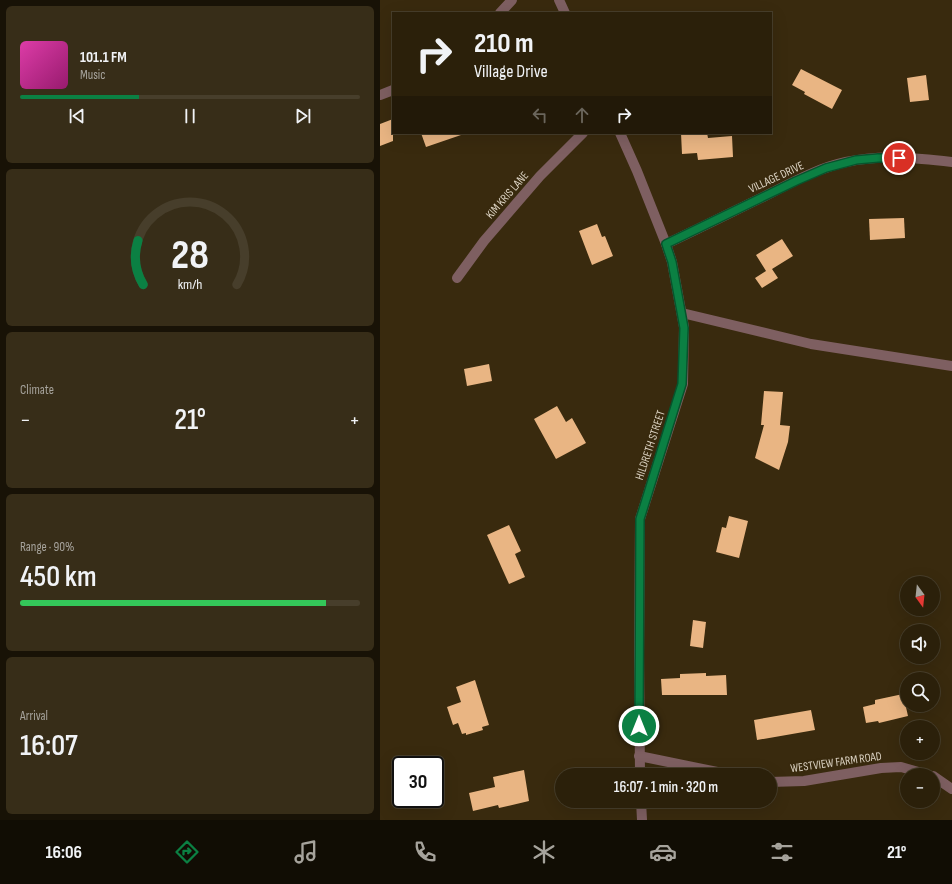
<!DOCTYPE html>
<meta charset="utf-8">
<style>
body{margin:0;font-family:"Sofia Sans Condensed",sans-serif;background:#372d18;color:#f1f3f6;height:100vh;display:flex;flex-direction:column;font-size:15px;white-space:nowrap}
*{box-sizing:border-box;margin:0}
p{font-size:13px;color:#a6a39c}
.icon{flex:none;width:22px;height:22px;fill:none;stroke:currentColor;stroke-width:2;stroke-linecap:round;stroke-linejoin:round}
.map{position:relative;flex:1;overflow:hidden}
.drawer{display:flex;flex-direction:column;gap:6px;padding:6px;background:#181206;width:380px}
.drawer>*{flex:none}
.guide{position:absolute;left:12px;top:12px;width:380px;height:122px;border-radius:0px;box-shadow:0 4px 16px #0002,0 0 0 1px #473e2b;background:#2b200a;color:#f1f3f6;overflow:hidden}
.needle{width:26px;rotate:165deg}
.fabs{position:absolute;left:520px;top:576px;display:grid;gap:8px}
.fabs a{display:grid;place-items:center;width:40px;height:40px;border-radius:50%;background:#2b200a;box-shadow:0 4px 16px #0002,0 0 0 1px #473e2b;font-size:20px}
.speed{position:absolute;left:12px;top:756px;display:flex;gap:8px;font-size:20px;font-weight:700;text-align:center}
.speed>*{display:grid;place-content:center;width:52px;height:52px;border-radius:50%;background:#2b200a;box-shadow:0 4px 16px #0002,0 0 0 1px #473e2b;line-height:1}
.speed .limit{border:2px solid #111;border-radius:6px;background:#fff;color:#111}
.pin{position:absolute;display:grid;place-items:center;width:34px;height:34px;color:#fff;margin:-17px;border:2px solid #fff;border-radius:50%;box-shadow:0 1px 4px #0007}
.me{position:absolute;width:44px;margin:-22px;rotate:0deg;stroke-linejoin:round;filter:drop-shadow(0 0 3px #0008)}
.turn{display:flex;align-items:center;gap:14px;height:84px;padding:0 16px;font-size:18px}
.turn .icon{width:52px;height:52px;stroke-width:2.5}
.turn b{display:block;font-size:28px;line-height:34px}
.lanes{display:flex;align-items:center;height:38px;padding:0 16px;background:#0003;justify-content:center;gap:20px;direction:ltr}
.lanes .off{opacity:.35}
.big{font-size:30px;font-weight:600;line-height:1.1}
.drawer .card{flex:1;display:flex;flex-direction:column;justify-content:center;gap:6px;min-width:0;padding:0 14px;border-radius:6px;background:#372d18}
.drawer .dial{align-items:center;gap:0}
.dial svg{height:104px;overflow:visible;fill:none;stroke:#473e2b;stroke-width:7;stroke-linecap:round;text-anchor:middle}
.dial text{fill:#f1f3f6;stroke:none}
.song{display:flex;align-items:center;gap:12px}
.cover{width:48px;height:48px;border-radius:6px;background:linear-gradient(135deg,hsl(320 70% 55%),hsl(320 70% 35%))}
.played{height:4px;border-radius:2px;background:linear-gradient(90deg,#0b8043 35%,#473e2b 35%)}
.keys{display:flex;justify-content:space-around;direction:ltr}
.heat{display:flex;justify-content:space-between;align-items:center;font-size:22px;direction:ltr}
.charge{height:6px;border-radius:3px;background:linear-gradient(90deg,#34c759 90%,#473e2b 0)}
.trip{position:absolute;left:175px;top:768px;width:222px;height:40px;border-radius:20px;background:#2b200a;box-shadow:0 4px 16px #0002,0 0 0 1px #473e2b;font-weight:600;line-height:40px;text-align:center}
.dock{display:flex;height:64px;justify-content:space-around;align-items:center;background:#110d04;color:#a6a39c}
.dock .icon{width:28px;height:28px}
.dock .active{color:#0b8043}
.dock b{font-size:18px;color:#f1f3f6}
main{display:flex;flex:1;min-height:0}
.map>svg:first-child{display:block}
.building{fill:#e9b583}
.lines{fill:none;stroke-linecap:round;stroke-linejoin:round}
.minor{stroke:#7e5f61;stroke-width:10}
.route-casing{stroke:#07532c;stroke-width:10}
.route{stroke:#0b8043;stroke-width:7}
.labels{text-anchor:middle;stroke-width:4;stroke-linejoin:round;paint-order:stroke}
.street-label{font-size:12px;fill:#dcd3c3;stroke:#392a0e}
</style>
<main>
<section class="drawer">
<div class="card">
<div class="song"><i class="cover"></i><div><b>101.1 FM</b><p>Music</p></div></div>
<div class="played"></div>
<div class="keys"><svg class="icon" aria-label="previous" viewBox="0 0 24 24"><path d="M18 5L8 12l10 7zM5 5v14"/></svg><svg class="icon" aria-label="pause" viewBox="0 0 24 24"><path d="M8 5v14M16 5v14"/></svg><svg class="icon" aria-label="next" viewBox="0 0 24 24"><path d="M6 5l10 7-10 7zM19 5v14"/></svg></div>
</div>
<div class="card dial"><svg viewBox="0 0 100 80">
<path d="M14 69A42 42 0 1 1 86 69"/>
<path d="M14 69A42 42 0 0 1 10 35" stroke="#0b8043"/>
<text x="50" y="56" font-size="32" font-weight="700">28</text>
<text x="50" y="72" font-size="11">km/h</text>
</svg></div>
<div class="card"><p>Climate</p>
<div class="heat"><a>−</a><b class="big">21°</b><a>+</a></div>
</div>
<div class="card"><p>Range · 90%</p><b class="big">450 km</b><div class="charge"></div></div>
<div class="card"><p>Arrival</p><b class="big">16:07</b></div>
</section>
<div class="map">
<svg width="572" height="820" viewBox="0 0 572 820">
<rect width="100%" height="100%" fill="#392a0e"/>
<!-- building -->
<g class="building">
<polygon points="421,69 462,90 452,109 424,94 425,92 412,85"/>
<polygon points="546,75 549,100 530,102 527,78"/>
<polygon points="13,119 13,141 0,146 0,124"/>
<polygon points="41,133 81,133 81,135 46,147"/>
<polygon points="301,133 327,133 328,138 352,136 353,157 318,160 317,153 302,154"/>
<polygon points="524,218 525,238 490,240 489,219"/>
<polygon points="217,224 222,237 225,236 233,256 212,265 199,231"/>
<polygon points="402,239 413,256 392,269 398,278 382,288 375,278 386,271 376,255"/>
<polygon points="109,364 112,381 87,386 84,369"/>
<polygon points="384,391 403,392 400,425 410,426 408,442 399,470 375,458 384,425 381,425"/>
<polygon points="177,406 186,422 192,418 206,443 176,459 154,419"/>
<polygon points="349,516 368,521 359,558 336,552 342,527 346,528"/>
<polygon points="129,525 141,551 135,554 145,577 129,584 107,535"/>
<polygon points="313,620 326,622 323,648 310,646"/>
<polygon points="326,673 326,676 346,675 347,695 282,695 281,679 300,678 300,674"/>
<polygon points="95,680 109,725 102,727 103,730 86,735 86,733 82,734 78,723 73,725 67,707 81,702 76,687"/>
<polygon points="523,694 528,716 499,723 498,721 486,723 483,707 495,704 495,700"/>
<polygon points="431,710 435,730 377,740 374,720"/>
<polygon points="144,770 149,801 119,808 118,805 93,811 89,793 115,787 113,777"/>
</g>
<g class="lines">
<!-- minor -->
<g class="minor">
<polyline points="179,0 185,13"/>
<polyline points="120,13 132,0"/>
<polyline points="0,95 13,90"/>
<polyline points="240,133 257,171 286,244 292,262 304,327 303,384 260,519 259,655 260,775"/>
<path d="M286 244C320 228 354 211 387 195 413 182 438 168 466 162 500 154 538 158 572 162"/>
<polyline points="77,278 104,241 160,176 203,133"/>
<polyline points="302,313 431,344 572,366"/>
<polyline points="259,756 352,775"/>
<polyline points="553,776 572,789"/>
<polyline points="390,782 424,781 501,768 521,767 549,775"/>
<polyline points="261,801 262,820"/>
</g>
</g>
<g class="lines">
<defs>
<polyline id="route" points="259,726 260,519 302,384 304,328 292,262 286,244 416,181 446,168 476,160 498,158 519,158"/>
</defs>
<!-- route casing -->
<use href="#route" class="route-casing"/>
<!-- route -->
<use href="#route" class="route"/>
</g>
<g class="labels">
<!-- street labels -->
<g class="street-label">
<text transform="translate(396 177) rotate(-25)" y="4">VILLAGE DRIVE</text>
<text transform="translate(127 195) rotate(-49)" y="4">KIM KRIS LANE</text>
<text transform="translate(270 445) rotate(-72)" y="4">HILDRETH STREET</text>
<text transform="translate(456 762) rotate(-8)" y="4">WESTVIEW FARM ROAD</text>
</g>
</g>
</svg>
<div class="fabs">
<a><svg class="needle" viewBox="-14 -14 28 28"><path d="M0-13l5 13h-10z" fill="#e53935"/><path d="M0 13l5-13h-10z" fill="#a6a39c"/></svg></a>
<a><svg class="icon" aria-label="sound" viewBox="0 0 24 24"><path d="M4 9h4l5-4v14l-5-4H4zM17 9q2 3 0 6"/></svg></a>
<a><svg class="icon" aria-label="search" viewBox="0 0 24 24"><circle cx="10" cy="10" r="6"/><path d="M15 15l6 6"/></svg></a>
<a>+</a>
<a>−</a>
</div>
<div class="speed"><div class="limit">30</div></div>
<div class="pin" style="left:519px;top:158px;background:#d93025"><svg class="icon" aria-label="arrive" viewBox="0 0 24 24"><path d="M6 21V4h12l-3 4 3 4H6"/></svg></div>
<svg class="me" style="left:259px;top:726px" viewBox="-20 -20 40 40"><circle r="17" fill="#0b8043" stroke="#fff" stroke-width="3"/><path d="M0-11L8 9 0 5-8 9z" fill="#fff"/></svg>
<div class="trip">16:07 · 1 min · 320 m</div>
<div class="guide">
<div class="turn"><svg class="icon" aria-label="right" viewBox="0 0 24 24"><path d="M7 20v-9h11M14 6l5 5-5 5"/></svg><div><b>210 m</b>Village Drive</div></div>
<div class="lanes"><svg class="icon off" aria-label="left" viewBox="0 0 24 24"><path d="M17 20v-9H6M10 6l-5 5 5 5"/></svg><svg class="icon off" aria-label="ahead" viewBox="0 0 24 24"><path d="M12 20V5M6 11l6-6 6 6"/></svg><svg class="icon" aria-label="right" viewBox="0 0 24 24"><path d="M7 20v-9h11M14 6l5 5-5 5"/></svg></div>
</div>
</div>
</main>
<nav class="dock">
<b>16:06</b>
<svg class="icon active" aria-label="directions" viewBox="0 0 24 24"><path d="M12 3l9 9-9 9-9-9zM9 14v-3h6M13 9l2 2-2 2"/></svg>
<svg class="icon" aria-label="music" viewBox="0 0 24 24"><path d="M9 18V5l10-2v13"/><circle cx="6" cy="18" r="3"/><circle cx="16" cy="16" r="3"/></svg>
<svg class="icon" aria-label="phone" viewBox="0 0 24 24"><path d="M5 4h4l2 5-3 2q2 4 5 5l2-3 5 2v4C11 20 4 13 5 4z"/></svg>
<svg class="icon" aria-label="climate" viewBox="0 0 24 24"><path d="M12 3v18M4 7l16 10M4 17L20 7"/></svg>
<svg class="icon" aria-label="car" viewBox="0 0 24 24"><path d="M5 17H2v-5l4-1 3-4h7l3 4 3 1v5h-3M9 17h6M6 11h13"/><circle cx="7" cy="17" r="2"/><circle cx="17" cy="17" r="2"/></svg>
<svg class="icon" aria-label="filters" viewBox="0 0 24 24"><path d="M4 7h16M4 17h16"/><circle cx="9" cy="7" r="2"/><circle cx="15" cy="17" r="2"/></svg>
<b>21°</b>
</nav>
